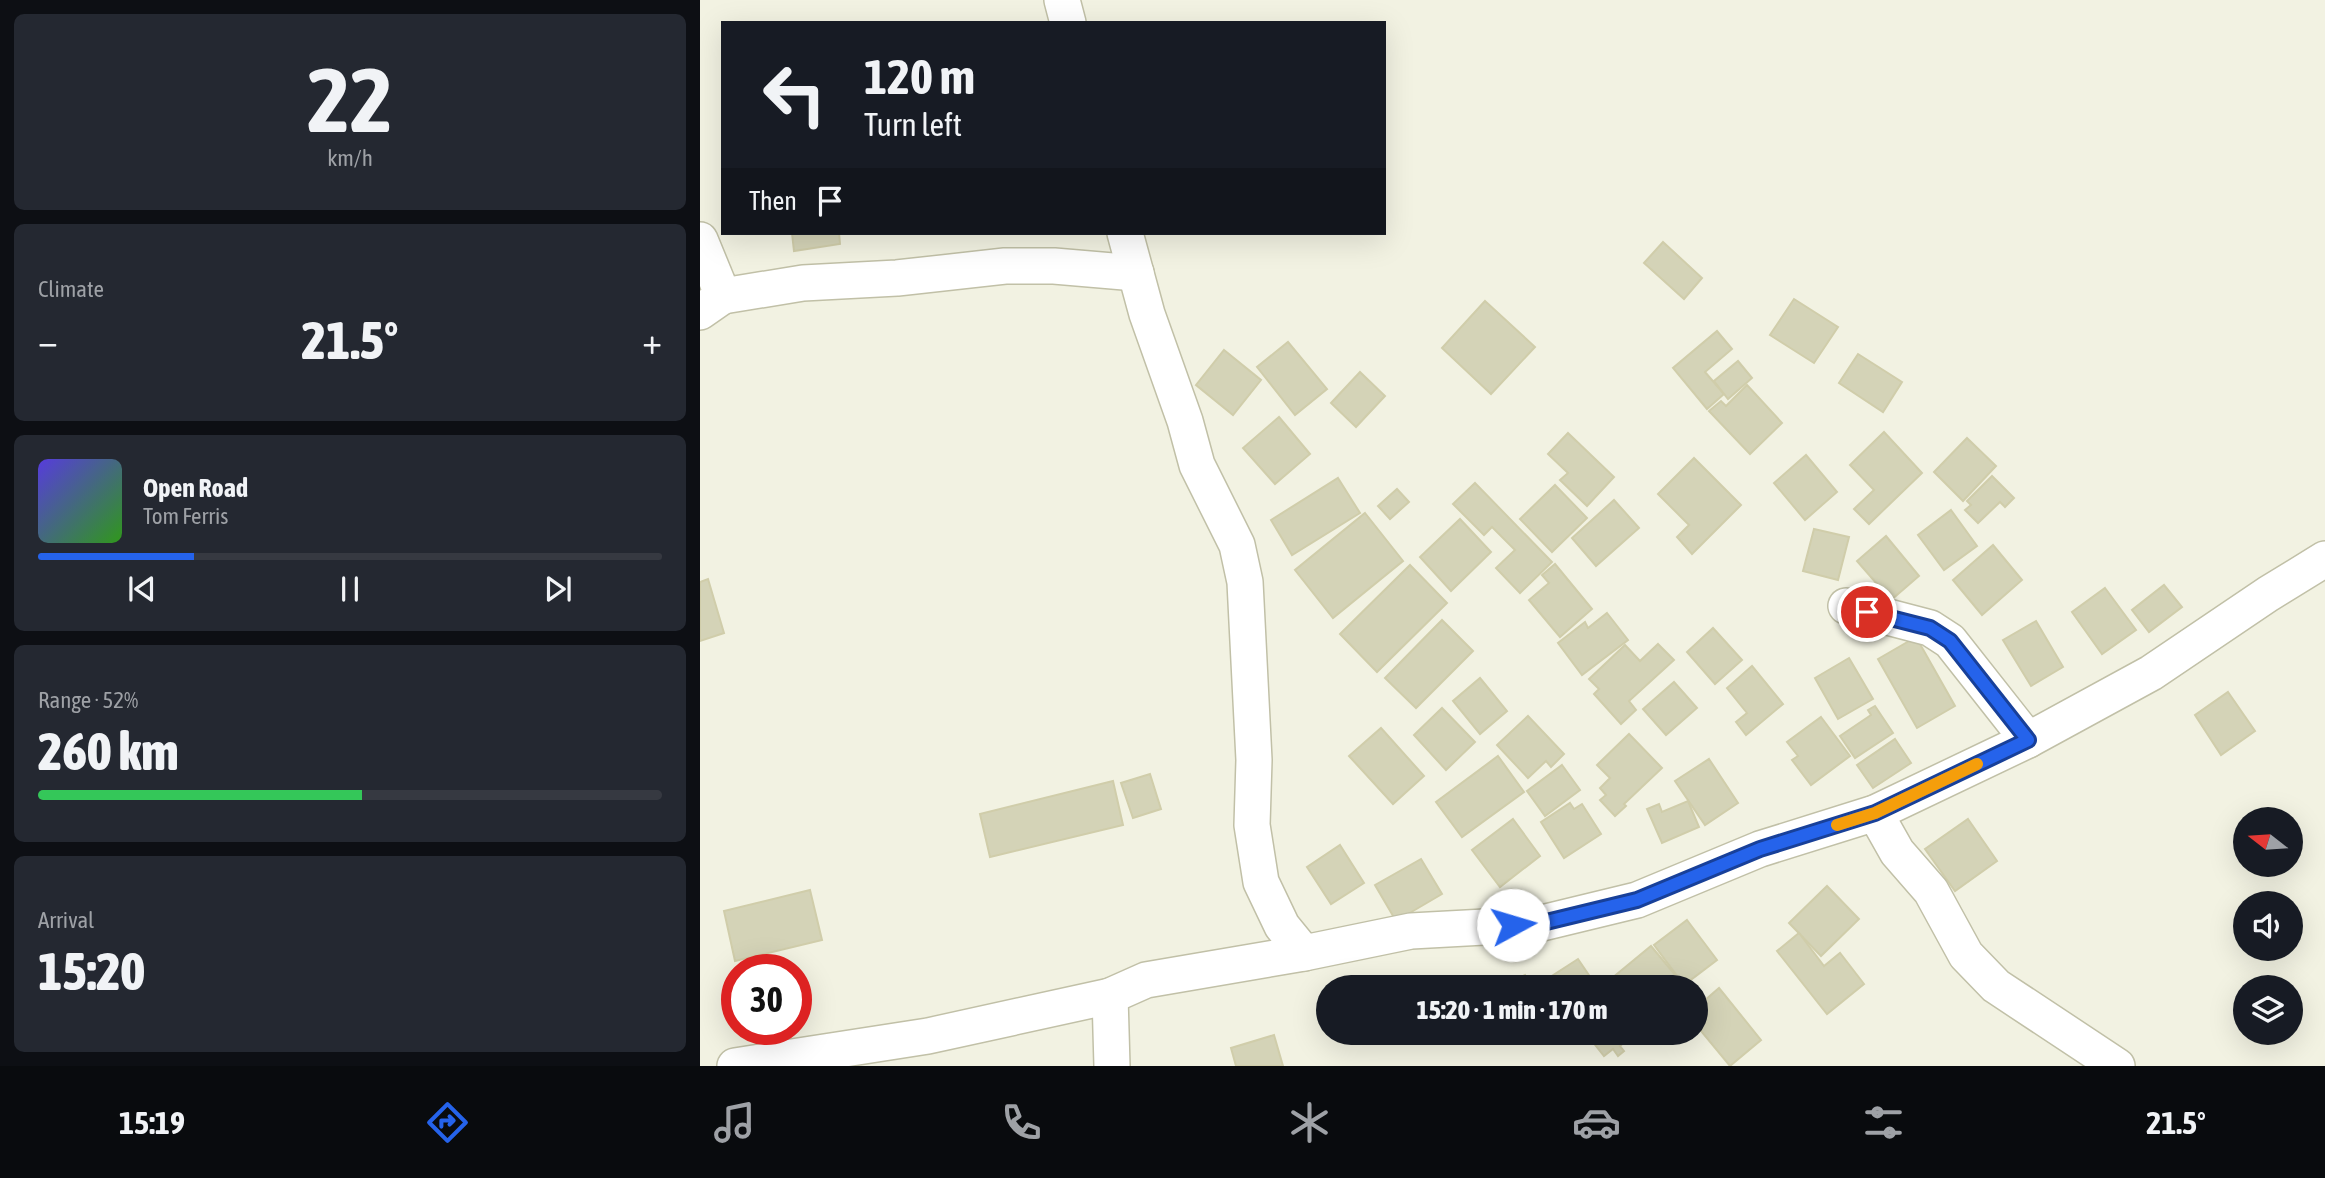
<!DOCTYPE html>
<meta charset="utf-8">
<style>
body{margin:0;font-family:"Asap Condensed",sans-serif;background:#242831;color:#f1f3f6;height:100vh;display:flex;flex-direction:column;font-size:26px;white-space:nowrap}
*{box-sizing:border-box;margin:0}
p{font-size:23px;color:#9ea1a6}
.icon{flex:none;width:38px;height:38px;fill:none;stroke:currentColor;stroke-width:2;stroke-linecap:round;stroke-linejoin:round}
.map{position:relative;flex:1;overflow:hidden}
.sheet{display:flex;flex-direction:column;gap:14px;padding:14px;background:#0d0f14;width:700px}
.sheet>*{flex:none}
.banner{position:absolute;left:21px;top:21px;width:665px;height:214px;border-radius:0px;box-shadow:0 7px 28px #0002;background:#171b24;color:#f1f3f6;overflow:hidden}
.needle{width:46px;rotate:287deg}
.controls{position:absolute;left:1533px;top:807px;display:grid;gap:14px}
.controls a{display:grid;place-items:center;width:70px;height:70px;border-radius:50%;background:#171b24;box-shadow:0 7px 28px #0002;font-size:35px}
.speed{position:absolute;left:21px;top:954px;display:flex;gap:14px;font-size:35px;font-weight:700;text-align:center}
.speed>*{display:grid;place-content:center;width:91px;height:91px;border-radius:50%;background:#171b24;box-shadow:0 7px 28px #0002;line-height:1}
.speed .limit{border:10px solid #d22;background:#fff;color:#111}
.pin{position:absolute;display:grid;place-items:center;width:60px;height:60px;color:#fff;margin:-30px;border:4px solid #fff;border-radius:50%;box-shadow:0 2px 7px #0007}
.me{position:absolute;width:77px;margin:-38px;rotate:84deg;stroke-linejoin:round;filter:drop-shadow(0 0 5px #0008)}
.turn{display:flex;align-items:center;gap:24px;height:147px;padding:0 28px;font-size:32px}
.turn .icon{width:91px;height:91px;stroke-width:2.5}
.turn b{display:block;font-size:49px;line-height:60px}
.then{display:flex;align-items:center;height:66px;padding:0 28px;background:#0003;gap:14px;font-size:26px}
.big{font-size:52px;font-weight:800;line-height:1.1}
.sheet .tile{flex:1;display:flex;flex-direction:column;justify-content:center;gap:10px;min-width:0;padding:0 24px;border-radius:10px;background:#242831}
.sheet .dial{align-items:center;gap:0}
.dial b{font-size:91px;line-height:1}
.song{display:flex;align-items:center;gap:21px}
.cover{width:84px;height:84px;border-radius:10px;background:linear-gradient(135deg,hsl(250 70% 55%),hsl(110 70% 35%))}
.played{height:7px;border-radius:4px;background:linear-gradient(90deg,#2563eb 25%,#363941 25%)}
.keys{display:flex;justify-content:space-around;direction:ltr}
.heat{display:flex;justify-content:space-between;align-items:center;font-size:38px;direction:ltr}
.charge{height:10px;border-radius:5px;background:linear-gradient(90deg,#34c759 52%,#363941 0)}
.trip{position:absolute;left:616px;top:975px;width:392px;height:70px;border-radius:35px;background:#171b24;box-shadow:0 7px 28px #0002;font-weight:800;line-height:70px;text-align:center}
.dock{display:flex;height:112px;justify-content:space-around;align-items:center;background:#090b0e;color:#9ea1a6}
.dock .icon{width:49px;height:49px}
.dock .selected{color:#2563eb}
.dock b{font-size:32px;color:#f1f3f6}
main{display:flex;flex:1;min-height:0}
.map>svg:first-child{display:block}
.building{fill:#d4d3b7;stroke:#d0cdaa;stroke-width:2}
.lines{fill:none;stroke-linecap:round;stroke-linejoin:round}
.minor-casing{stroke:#c1c0a7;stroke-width:38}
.minor{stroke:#fff;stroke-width:35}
.route-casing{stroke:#184099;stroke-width:18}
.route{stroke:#2563eb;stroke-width:12}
.slow{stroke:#f59e0b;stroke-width:12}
</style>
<main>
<section class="sheet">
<div class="tile dial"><b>22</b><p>km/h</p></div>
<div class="tile"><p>Climate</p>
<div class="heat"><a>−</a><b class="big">21.5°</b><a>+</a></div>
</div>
<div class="tile">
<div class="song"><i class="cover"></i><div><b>Open Road</b><p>Tom Ferris</p></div></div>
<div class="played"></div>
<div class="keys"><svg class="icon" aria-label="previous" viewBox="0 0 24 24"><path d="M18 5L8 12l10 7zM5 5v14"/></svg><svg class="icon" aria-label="pause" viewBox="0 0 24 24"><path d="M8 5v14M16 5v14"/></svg><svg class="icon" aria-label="next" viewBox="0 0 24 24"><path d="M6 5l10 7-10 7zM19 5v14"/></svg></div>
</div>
<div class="tile"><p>Range · 52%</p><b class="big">260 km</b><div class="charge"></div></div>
<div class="tile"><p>Arrival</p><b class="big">15:20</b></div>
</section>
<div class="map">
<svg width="1625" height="1066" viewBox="0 0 1625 1066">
<rect width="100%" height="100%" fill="#f2f2e2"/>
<!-- building -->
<g class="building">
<polygon points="92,233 139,233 140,244 94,251"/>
<polygon points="963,242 1002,278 984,299 944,263"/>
<polygon points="1094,299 1138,327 1114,363 1070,335"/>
<polygon points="785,301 835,347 791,394 742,348"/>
<polygon points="1017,331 1032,349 1005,372 1024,394 1007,409 973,368"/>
<polygon points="588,342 627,389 595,415 557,367"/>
<polygon points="524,350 561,380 533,415 496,385"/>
<polygon points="1158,354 1202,382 1183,412 1139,383"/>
<polygon points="1038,361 1052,378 1028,399 1014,381"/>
<polygon points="660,372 685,396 656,427 631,403"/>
<polygon points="1047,385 1082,423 1050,454 1009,411 1021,401 1026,406"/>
<polygon points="579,417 610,454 575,484 543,448"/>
<polygon points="1184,432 1222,473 1169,524 1154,509 1174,490 1150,465"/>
<polygon points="868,433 914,477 887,506 860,480 868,473 848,454"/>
<polygon points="1267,438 1296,466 1263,501 1234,472"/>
<polygon points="1106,455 1137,492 1105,520 1074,483"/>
<polygon points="994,458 1041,505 992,554 977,537 989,525 958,494"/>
<polygon points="1292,476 1314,498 1305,507 1300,502 1278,523 1265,510 1271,505 1267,501"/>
<polygon points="638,478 660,513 592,555 571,520"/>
<polygon points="775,483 852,562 820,593 796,568 815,550 792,527 784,535 753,504"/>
<polygon points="855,485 887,518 852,552 820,519"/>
<polygon points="697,489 709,502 690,519 678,506"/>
<polygon points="914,500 939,528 896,566 872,538"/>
<polygon points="1251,510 1277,546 1244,570 1218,535"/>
<polygon points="665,513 703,561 633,618 595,570"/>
<polygon points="760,519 791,552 751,591 720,557"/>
<polygon points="1114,529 1149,537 1138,580 1103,571"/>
<polygon points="1186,536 1219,576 1191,600 1157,561"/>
<polygon points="1293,545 1322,580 1282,615 1253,580"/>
<polygon points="855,564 892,609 860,637 829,600 849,583 842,575"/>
<polygon points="710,565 747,603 677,672 640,634"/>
<polygon points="8,579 24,633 0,641 0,582"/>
<polygon points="1464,585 1482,607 1449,632 1432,610"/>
<polygon points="1405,588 1436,630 1402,654 1372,612"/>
<polygon points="907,613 928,640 882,675 858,643 885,622 888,628"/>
<polygon points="742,620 773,651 716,708 685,678"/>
<polygon points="1336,621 1363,667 1331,686 1303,640"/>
<polygon points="1013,628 1042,660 1015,684 987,652"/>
<polygon points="1216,637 1255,706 1217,728 1178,659"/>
<polygon points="958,644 974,660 929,701 936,710 921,724 894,694 899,689 889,679 925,645 940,661"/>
<polygon points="1149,658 1173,699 1138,719 1115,678"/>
<polygon points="1052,666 1083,704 1046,735 1036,722 1047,713 1027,688"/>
<polygon points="780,678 807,711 780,734 753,701"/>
<polygon points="974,682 997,708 966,735 943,709"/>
<polygon points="1528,692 1555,731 1521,755 1495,715"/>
<polygon points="1175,706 1193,733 1155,758 1140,736 1171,715 1168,710"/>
<polygon points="742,708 775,742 746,770 714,735"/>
<polygon points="828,716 864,754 851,767 846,761 828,778 797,745"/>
<polygon points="1121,717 1150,756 1111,785 1092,760 1098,756 1087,742"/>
<polygon points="681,728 724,776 693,804 649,756"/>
<polygon points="929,734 962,768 924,804 926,806 915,816 900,800 906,795 900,788 910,778 897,765"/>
<polygon points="1195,739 1211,763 1173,788 1157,765"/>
<polygon points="798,756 824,792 762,837 736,802"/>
<polygon points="1009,759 1038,803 1005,825 975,781"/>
<polygon points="862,765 880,790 845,816 827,791"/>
<polygon points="450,774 461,809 433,818 421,783"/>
<polygon points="413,781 423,825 290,857 280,814"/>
<polygon points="988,801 999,827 962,843 947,809 959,804 962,812"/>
<polygon points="870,803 874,809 882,804 901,834 864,858 841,822"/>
<polygon points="813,819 840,856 800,887 772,850"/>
<polygon points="1268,819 1297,861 1255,891 1225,849"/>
<polygon points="640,845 664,883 631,904 607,867"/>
<polygon points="721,859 742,894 696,921 675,885"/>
<polygon points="1127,886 1159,919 1121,956 1089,923"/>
<polygon points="110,890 122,940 35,961 24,911"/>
<polygon points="987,920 1017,960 984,985 954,945"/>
<polygon points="1099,933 1124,966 1140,953 1164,984 1127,1014 1077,951"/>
<polygon points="951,946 982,983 977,987 920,987 912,978"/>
<polygon points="878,959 897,987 840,987 838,985"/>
<polygon points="825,975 830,987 798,987"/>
<polygon points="1019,988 1061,1040 1030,1066 996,1025 996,1008"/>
<polygon points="885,1032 936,1032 920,1046 924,1051 918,1056 913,1049 904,1056"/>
<polygon points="574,1035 583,1066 536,1066 531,1048"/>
</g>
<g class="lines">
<defs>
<g id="minor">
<polyline points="362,0 368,23"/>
<polyline points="425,233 447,314 485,421 497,465 537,545 545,582 554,760 552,825 561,882 582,926 604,953"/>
<polyline points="0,240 23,296 103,283 197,278 305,266 354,266 436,273"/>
<polyline points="0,312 23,296"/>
<polyline points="1146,606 1230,628 1250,641 1328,740"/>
<polyline points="1175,813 1197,852 1231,891 1266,955 1296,986 1417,1066"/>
<polyline points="410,996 412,1066"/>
<polyline points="35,1066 228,1036 410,996 446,980 604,953 711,931 838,924 937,900 1060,849 1175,813 1328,740 1451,673 1568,594 1625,559"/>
</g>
</defs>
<!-- minor casing -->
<use href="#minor" class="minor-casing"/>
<!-- minor -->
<use href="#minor" class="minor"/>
</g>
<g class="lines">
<defs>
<polyline id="route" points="813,925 838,924 937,900 1060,849 1175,813 1328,740 1250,641 1230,628 1167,612"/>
</defs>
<!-- route casing -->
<use href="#route" class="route-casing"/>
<!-- route -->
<use href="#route" class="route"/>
<!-- slow -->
<polyline class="slow" points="1137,825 1175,813 1277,764"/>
</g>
</svg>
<div class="controls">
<a><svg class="needle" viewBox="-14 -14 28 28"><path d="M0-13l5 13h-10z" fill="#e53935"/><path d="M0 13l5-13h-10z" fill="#9ea1a6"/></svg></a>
<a><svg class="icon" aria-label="sound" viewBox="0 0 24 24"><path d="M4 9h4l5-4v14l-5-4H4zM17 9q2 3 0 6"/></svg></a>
<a><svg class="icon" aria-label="layers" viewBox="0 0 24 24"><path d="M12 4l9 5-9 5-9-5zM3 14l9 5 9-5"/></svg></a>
</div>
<div class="speed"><div class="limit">30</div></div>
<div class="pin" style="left:1167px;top:612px;background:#d93025"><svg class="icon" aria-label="arrive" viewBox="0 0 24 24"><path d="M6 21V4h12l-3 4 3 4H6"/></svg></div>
<svg class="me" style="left:813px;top:925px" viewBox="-20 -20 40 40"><circle r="19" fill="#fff"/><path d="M0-13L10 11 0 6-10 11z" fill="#2563eb"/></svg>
<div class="trip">15:20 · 1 min · 170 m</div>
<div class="banner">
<div class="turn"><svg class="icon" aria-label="left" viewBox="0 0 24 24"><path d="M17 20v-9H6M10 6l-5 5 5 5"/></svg><div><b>120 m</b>Turn left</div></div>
<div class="then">Then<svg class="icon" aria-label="arrive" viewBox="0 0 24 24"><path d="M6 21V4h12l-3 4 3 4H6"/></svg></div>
</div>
</div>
</main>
<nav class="dock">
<b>15:19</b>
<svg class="icon selected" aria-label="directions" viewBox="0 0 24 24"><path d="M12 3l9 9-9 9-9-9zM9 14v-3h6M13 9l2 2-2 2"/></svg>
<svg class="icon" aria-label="music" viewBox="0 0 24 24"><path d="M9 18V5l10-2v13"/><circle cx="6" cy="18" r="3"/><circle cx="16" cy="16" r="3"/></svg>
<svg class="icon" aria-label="phone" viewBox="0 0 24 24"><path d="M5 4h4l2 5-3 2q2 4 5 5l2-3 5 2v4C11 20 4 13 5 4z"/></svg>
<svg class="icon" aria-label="climate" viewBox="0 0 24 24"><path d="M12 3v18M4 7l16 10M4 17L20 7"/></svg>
<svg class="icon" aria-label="car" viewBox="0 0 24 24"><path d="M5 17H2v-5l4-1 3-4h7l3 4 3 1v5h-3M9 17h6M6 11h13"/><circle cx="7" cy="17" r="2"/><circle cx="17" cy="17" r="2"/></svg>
<svg class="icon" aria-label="filters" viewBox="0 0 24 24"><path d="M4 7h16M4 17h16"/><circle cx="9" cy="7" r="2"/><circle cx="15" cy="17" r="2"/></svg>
<b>21.5°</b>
</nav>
